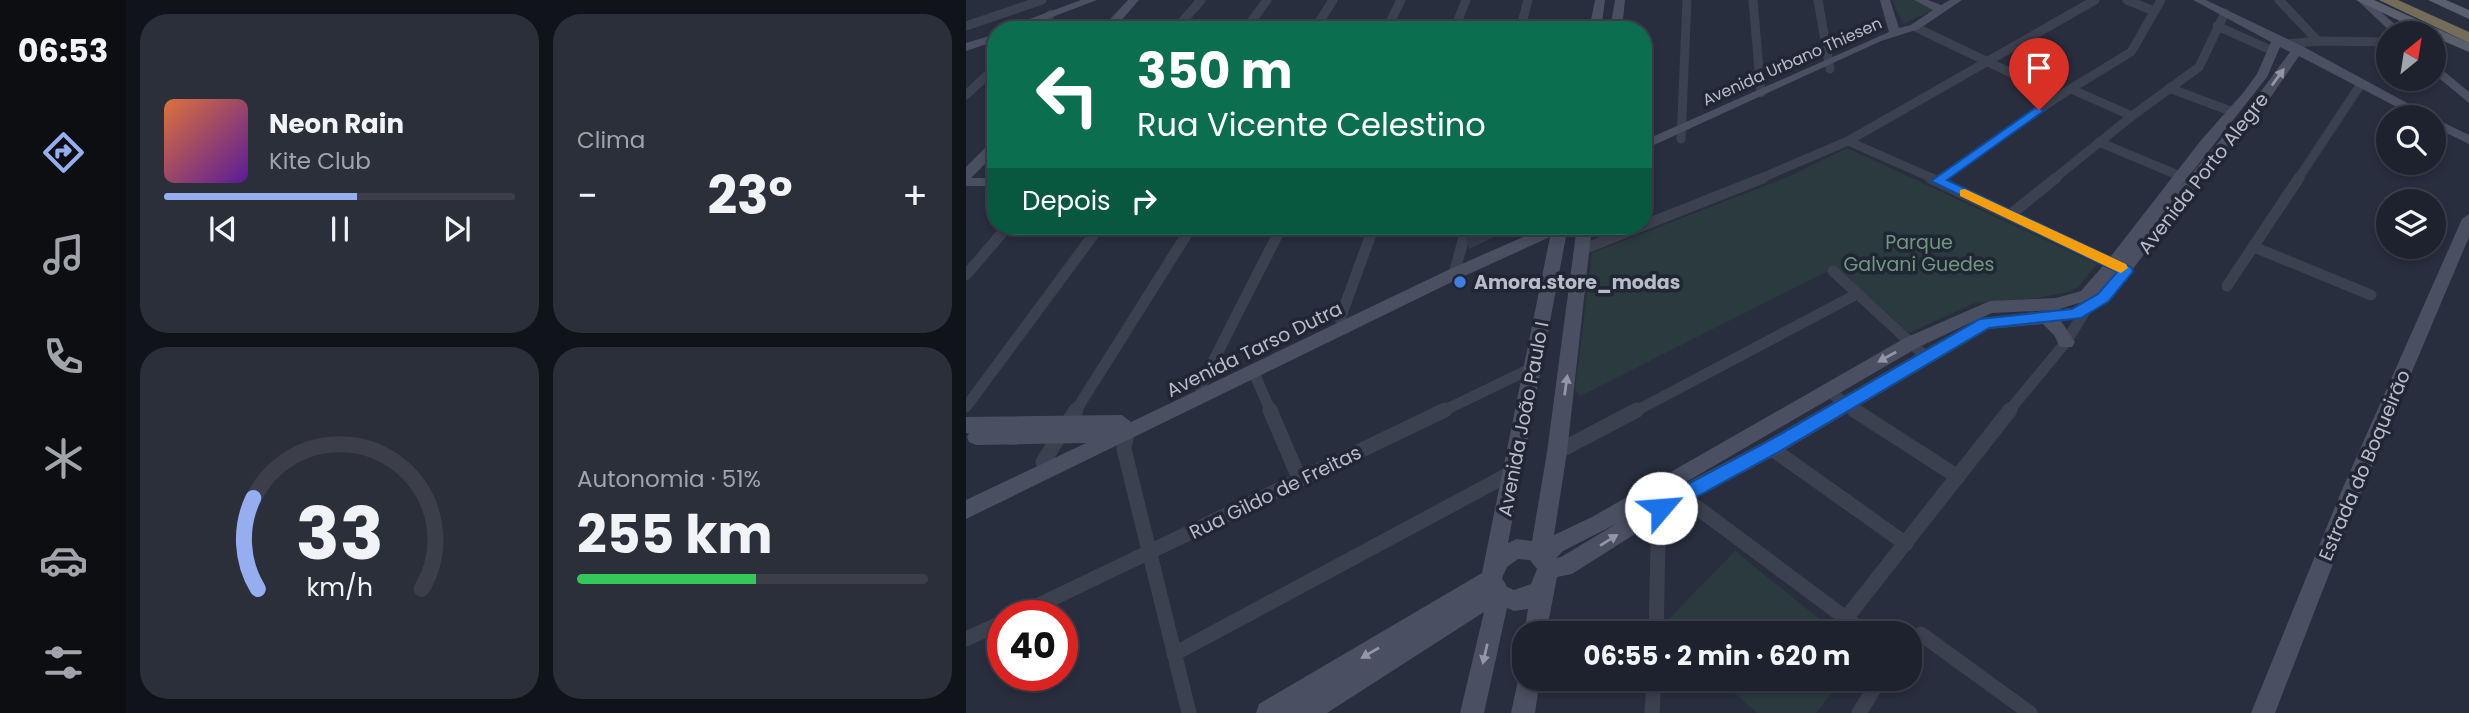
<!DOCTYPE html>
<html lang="pt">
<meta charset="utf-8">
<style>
body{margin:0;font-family:Poppins,sans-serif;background:#2b2f3a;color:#f1f3f6;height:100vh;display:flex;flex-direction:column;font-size:26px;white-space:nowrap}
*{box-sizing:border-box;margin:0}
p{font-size:23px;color:#a1a4aa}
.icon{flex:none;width:38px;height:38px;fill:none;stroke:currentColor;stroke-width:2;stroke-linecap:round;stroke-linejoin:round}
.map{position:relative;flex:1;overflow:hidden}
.sheet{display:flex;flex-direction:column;gap:14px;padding:14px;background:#101319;width:840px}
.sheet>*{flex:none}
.top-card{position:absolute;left:21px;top:21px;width:665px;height:214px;border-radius:28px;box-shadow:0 4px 10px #0003,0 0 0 2px #3c3f4a;background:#0b6e4f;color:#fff;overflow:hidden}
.needle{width:46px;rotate:30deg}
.fabs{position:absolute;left:1410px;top:21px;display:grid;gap:14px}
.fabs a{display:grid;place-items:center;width:70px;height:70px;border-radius:50%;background:#1e222e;box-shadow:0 4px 10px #0003,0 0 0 2px #3c3f4a;font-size:35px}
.speed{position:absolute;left:21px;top:600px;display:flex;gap:14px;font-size:35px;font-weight:700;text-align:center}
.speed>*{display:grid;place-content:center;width:91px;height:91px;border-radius:50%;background:#1e222e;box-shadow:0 4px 10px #0003,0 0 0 2px #3c3f4a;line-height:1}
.speed .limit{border:10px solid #d22;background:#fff;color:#111}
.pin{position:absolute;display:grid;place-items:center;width:60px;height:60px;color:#fff;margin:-72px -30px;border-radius:50% 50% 50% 0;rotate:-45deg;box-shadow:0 0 7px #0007}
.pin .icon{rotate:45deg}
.me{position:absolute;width:77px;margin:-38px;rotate:63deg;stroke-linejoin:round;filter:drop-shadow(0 0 5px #0008)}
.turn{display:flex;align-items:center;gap:24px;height:147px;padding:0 35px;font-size:32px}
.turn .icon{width:91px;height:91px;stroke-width:2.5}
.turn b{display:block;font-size:49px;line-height:60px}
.then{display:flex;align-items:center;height:66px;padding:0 35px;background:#0003;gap:14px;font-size:26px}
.big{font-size:52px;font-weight:700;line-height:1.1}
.sheet .tile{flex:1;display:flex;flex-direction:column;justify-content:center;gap:10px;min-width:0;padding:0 24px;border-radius:28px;background:#2b2f3a}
.sheet .dial{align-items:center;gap:0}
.dial svg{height:182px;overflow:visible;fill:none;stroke:#3c3f4a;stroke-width:7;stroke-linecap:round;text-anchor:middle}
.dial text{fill:#f1f3f6;stroke:none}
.song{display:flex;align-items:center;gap:21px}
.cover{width:84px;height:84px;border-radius:10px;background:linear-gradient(135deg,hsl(20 70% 55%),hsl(270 70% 35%))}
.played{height:7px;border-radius:4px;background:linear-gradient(90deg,#96adef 55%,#3c3f4a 55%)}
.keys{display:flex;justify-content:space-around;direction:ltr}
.heat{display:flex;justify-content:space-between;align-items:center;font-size:38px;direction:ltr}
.charge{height:10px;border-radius:5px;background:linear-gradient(90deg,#34c759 51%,#3c3f4a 0)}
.sheet .tiles{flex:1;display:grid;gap:14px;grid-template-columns:repeat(2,1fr)}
.trip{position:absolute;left:546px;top:621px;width:410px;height:70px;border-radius:28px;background:#1e222e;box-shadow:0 4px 10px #0003,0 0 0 2px #3c3f4a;font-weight:700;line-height:70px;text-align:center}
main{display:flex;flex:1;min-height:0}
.dock{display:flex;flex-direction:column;width:126px;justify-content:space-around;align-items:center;background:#0c0e12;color:#a1a4aa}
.dock .icon{width:49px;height:49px}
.dock .on{color:#96adef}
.dock b{font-size:32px;color:#f1f3f6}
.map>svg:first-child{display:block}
.green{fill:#2a3a3f}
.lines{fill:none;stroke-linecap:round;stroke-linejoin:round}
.street-far2{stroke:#3b414e;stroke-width:9}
.street-far1{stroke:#3b414e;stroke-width:11}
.street{stroke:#3b414e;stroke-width:15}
.secondary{fill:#4a4f61;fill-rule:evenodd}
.primary{fill:#5a5f6e;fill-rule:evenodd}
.highway{fill:#736d59;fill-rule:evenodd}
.shaded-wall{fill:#333a4b}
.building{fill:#4f5768;stroke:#606777;stroke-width:2}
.oneway{fill:#9296a5}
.route{fill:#1a73e8;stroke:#114b97;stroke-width:2}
.slow{fill:#f59e0b}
.shop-dot{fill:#3f7fe0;stroke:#202633;stroke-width:2.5}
.labels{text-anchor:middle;stroke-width:7;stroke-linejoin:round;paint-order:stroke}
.far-street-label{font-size:16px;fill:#b8bcc9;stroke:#202633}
.street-label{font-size:19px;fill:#b8bcc9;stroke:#202633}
.park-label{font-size:19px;fill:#71987f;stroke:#202633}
.poi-label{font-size:19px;font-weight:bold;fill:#b8bcc9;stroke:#202633;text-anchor:start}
</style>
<main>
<nav class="dock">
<b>06:53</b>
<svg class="icon on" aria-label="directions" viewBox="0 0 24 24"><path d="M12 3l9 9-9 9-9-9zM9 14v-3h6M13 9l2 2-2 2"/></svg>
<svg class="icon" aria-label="music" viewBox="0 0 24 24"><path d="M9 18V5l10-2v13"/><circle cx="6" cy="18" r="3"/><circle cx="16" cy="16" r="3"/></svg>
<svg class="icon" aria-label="phone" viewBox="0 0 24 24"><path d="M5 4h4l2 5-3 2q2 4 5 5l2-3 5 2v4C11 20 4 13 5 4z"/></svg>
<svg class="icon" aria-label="climate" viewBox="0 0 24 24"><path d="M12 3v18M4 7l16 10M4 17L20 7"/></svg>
<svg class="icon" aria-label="car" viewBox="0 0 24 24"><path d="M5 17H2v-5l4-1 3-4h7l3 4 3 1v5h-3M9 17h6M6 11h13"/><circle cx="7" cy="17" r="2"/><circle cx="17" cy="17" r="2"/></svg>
<svg class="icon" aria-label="filters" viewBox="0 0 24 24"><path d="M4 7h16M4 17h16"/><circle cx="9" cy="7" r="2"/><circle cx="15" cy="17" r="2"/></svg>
</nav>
<section class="sheet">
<div class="tiles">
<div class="tile">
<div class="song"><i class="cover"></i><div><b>Neon Rain</b><p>Kite Club</p></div></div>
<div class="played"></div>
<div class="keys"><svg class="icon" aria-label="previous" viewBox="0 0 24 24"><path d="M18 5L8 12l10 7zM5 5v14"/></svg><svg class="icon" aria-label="pause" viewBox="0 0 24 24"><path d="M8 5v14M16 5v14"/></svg><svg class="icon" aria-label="next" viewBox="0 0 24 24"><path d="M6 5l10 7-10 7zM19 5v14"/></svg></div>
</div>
<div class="tile"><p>Clima</p>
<div class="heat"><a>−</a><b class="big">23°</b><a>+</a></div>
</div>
<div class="tile dial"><svg viewBox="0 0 100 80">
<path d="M14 69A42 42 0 1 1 86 69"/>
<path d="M14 69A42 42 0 0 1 12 29" stroke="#96adef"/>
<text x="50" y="56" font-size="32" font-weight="700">33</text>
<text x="50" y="72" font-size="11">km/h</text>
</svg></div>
<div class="tile"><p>Autonomia · 51%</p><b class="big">255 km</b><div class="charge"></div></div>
</div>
</section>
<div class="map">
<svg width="1503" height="713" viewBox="0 0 1503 713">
<rect width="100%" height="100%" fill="#282e3e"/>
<!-- green -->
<g class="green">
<polygon points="926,0 947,0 969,9 937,24"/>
<polygon points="881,148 1131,264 1112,287 1102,292 1071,298 1009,303 943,333 872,269 858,273 614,396 609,390 626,253 824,176"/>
<polygon points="769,551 871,633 702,634 695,627"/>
<polygon points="753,679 877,679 850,713 791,713"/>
</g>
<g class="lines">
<!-- street-far2 -->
<g class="street-far2">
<polyline points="787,0 795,93"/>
<polyline points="852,0 864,69"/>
<polyline points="1161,0 1188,11"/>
<polyline points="1313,0 1352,41"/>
<polyline points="0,26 76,0"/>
<polyline points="1251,26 1307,51"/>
<polyline points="949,27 1093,96"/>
<polyline points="68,30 85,14"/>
<polyline points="209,30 235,0"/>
<polyline points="279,30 301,0"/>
<polyline points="348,30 367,0"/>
<polyline points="420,30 435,0"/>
<polyline points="488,30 500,0"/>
<polyline points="554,30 562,0"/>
<polyline points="1321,44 1352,41 1423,42"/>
<polyline points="1203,88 1267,112"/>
<polyline points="1105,89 1166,116"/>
<polyline points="0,95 30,67"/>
<polyline points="715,139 721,0"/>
<polyline points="882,141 968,179"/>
<polyline points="1133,142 1214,176"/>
<polyline points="793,179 882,141 1129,0"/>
<polyline points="974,179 1093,96 1165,52 1195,0"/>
<polyline points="1088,179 1166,116 1233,67 1259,13"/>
<polyline points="1332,179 1395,84"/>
</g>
<!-- street-far1 -->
<g class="street-far1">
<polyline points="964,178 1153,267"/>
<polyline points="972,181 977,178"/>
<polyline points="1045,214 1090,178"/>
<polyline points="1288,247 1405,295"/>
<polyline points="618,249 797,178"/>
<polyline points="867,271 959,356"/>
<polyline points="488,274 501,226"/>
<polyline points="0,275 42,226"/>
<polyline points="1261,286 1333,178"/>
<polyline points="380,328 374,319 408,226"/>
<polyline points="288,373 305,412"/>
<polyline points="234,387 316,226"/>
<polyline points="861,390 891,412"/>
<polyline points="0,407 134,226"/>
<polyline points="109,412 226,226"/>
<polyline points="475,412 568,367"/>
<polyline points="668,412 891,294"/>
<polyline points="1042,412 1100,342 1121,308 1118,306"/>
</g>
<!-- street -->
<g class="street">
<polyline points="304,410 333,478"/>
<polyline points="888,410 992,477"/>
<polyline points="161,432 158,449 223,713"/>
<polyline points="805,448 940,544"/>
<polyline points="591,452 671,410"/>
<polyline points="77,462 110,410"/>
<polyline points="713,489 717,497 901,634"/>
<polyline points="50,616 479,410"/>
<polyline points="881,617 1044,410"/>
<polyline points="690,634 693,501"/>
<polyline points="0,639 37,622"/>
<polyline points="943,640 955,634 1064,713"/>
<polyline points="208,654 547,472"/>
<polyline points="686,713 688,679"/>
<polyline points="893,713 914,679"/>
</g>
<!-- secondary -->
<g class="secondary">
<polygon points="115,0 131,0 52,30 34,30"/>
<polygon points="162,0 173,0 147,30 134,30"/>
<polygon points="629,0 639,0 635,30 623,30"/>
<polygon points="649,0 659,0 656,30 644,30"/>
<polygon points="914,0 924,0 933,28 945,25 967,10 948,0 962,0 975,5 984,0 996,0 953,29 915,41 677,150 677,141 923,32"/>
<path d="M1227 0H1240L1336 46 1467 117H1450L1333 56 1300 104 1218 201 1143 301 1116 318 1095 321 1109 342 1106 347H1094L1088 335 1077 324 1023 329 812 454 702 513 606 574 591 577 580 634 558 635 562 609 548 611 541 608 518 713H494L518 612 361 713H290L293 704 516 573 584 237 494 278 0 519V500L120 443 10 445 3 442 1 437 3 433H0V417L156 415 165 422 482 270 582 226H602L542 543 551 539 566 541 581 452 611 226H626L601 452 588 535 626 517 939 338 1024 301 1090 298 1115 291 1142 260 1236 139 1277 93 1291 74 1305 42ZM1314 47 1324 52 1290 98 1212 190 1301 77ZM1116 302 1106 308 1015 318 1026 313 1090 310ZM1010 320 798 442 703 492 951 348ZM650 524 595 557 590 558 597 551ZM552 559 564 560 571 569 565 584 548 590 541 587 536 578 541 567Z"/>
<polygon points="1391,0 1402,0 1438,33 1426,33"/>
<polygon points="30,34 30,41 0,51 0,43"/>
<polygon points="1468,63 1503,92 1503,103 1468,74"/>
<polygon points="1468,118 1503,135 1503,144 1468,127"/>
<polygon points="30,141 30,153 5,178 30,178 30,186 0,186 0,167 25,142"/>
<polygon points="1503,214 1503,237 1395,492 1309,713 1285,713 1375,492 1496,219"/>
<polygon points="558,669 558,679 574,679 569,713 545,713 554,671"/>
</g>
<!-- primary -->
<g class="primary">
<polygon points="1390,0 1408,0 1503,43 1503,52 1468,37 1468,33 1459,33"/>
<polygon points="1462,0 1480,0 1503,10 1503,19"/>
</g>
<!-- highway -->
<polygon class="highway" points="1413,0 1432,0 1503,32 1503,43"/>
</g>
<!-- shaded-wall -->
<polygon class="shaded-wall" points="514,226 533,226 530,236 503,249 499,233"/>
<!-- building -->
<polygon class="building" points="500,226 514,226 499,233"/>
<!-- one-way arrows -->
<defs><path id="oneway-solid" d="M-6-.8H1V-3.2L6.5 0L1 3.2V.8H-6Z" transform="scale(1.75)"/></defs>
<g class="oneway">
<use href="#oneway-solid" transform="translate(1312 77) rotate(-54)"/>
<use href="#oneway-solid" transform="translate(921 357) rotate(151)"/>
<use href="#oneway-solid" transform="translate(600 385) rotate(-82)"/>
<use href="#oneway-solid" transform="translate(643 540) rotate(-32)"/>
<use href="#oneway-solid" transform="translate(404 653) rotate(150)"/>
<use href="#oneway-solid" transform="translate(519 654) rotate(103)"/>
</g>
<!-- route -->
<polygon class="route" points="1069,108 1079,110 981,180 1165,267 1167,271 1165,274 1143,301 1115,318 1023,328 811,453 701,513 695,516 688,513 686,508 688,502 799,443 1014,319 1106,309 1132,294 1151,272 965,181"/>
<!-- slow -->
<polygon class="slow" points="999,189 1160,264 1162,268 1155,273 1150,271 994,196 994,190"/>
<!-- markers -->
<circle class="shop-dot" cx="494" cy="282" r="7"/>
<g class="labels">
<!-- far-street labels -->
<g class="far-street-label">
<text transform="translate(826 61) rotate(-24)" y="6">Avenida Urbano Thiesen</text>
</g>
<!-- street labels -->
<g class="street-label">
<text transform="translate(1237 173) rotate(-52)" y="7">Avenida Porto Alegre</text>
<text transform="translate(288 349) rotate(-26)" y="7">Avenida Tarso Dutra</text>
<text transform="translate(557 419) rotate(-79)" y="7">Avenida João Paulo I</text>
<text transform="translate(1398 465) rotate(-67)" y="7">Estrada do Boqueirão</text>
<text transform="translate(309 492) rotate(-26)" y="7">Rua Gildo de Freitas</text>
</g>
<!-- park labels -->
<g class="park-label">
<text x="953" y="249">Parque<tspan x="953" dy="22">Galvani Guedes</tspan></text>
</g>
<!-- poi labels -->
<g class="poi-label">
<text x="508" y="289">Amora.store_modas</text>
</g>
</g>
</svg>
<div class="fabs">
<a><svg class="needle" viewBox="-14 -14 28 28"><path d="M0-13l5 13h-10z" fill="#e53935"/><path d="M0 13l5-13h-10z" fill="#a1a4aa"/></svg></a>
<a><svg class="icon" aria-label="search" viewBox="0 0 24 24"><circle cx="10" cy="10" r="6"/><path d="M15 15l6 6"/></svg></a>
<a><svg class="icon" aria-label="layers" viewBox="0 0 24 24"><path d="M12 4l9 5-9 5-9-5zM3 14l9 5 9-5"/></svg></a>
</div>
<div class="speed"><div class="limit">40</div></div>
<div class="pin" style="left:1073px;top:110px;background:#d93025"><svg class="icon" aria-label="arrive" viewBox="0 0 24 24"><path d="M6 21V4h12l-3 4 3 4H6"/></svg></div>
<svg class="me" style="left:695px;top:508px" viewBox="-20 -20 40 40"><circle r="19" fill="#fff"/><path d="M0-13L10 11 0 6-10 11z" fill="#1a73e8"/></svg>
<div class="trip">06:55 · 2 min · 620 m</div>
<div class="top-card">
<div class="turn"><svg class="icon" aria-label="left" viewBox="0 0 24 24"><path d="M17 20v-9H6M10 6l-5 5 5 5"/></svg><div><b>350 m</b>Rua Vicente Celestino</div></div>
<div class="then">Depois<svg class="icon" aria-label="right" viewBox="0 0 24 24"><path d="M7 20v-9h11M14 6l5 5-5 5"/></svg></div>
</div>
</div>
</main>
